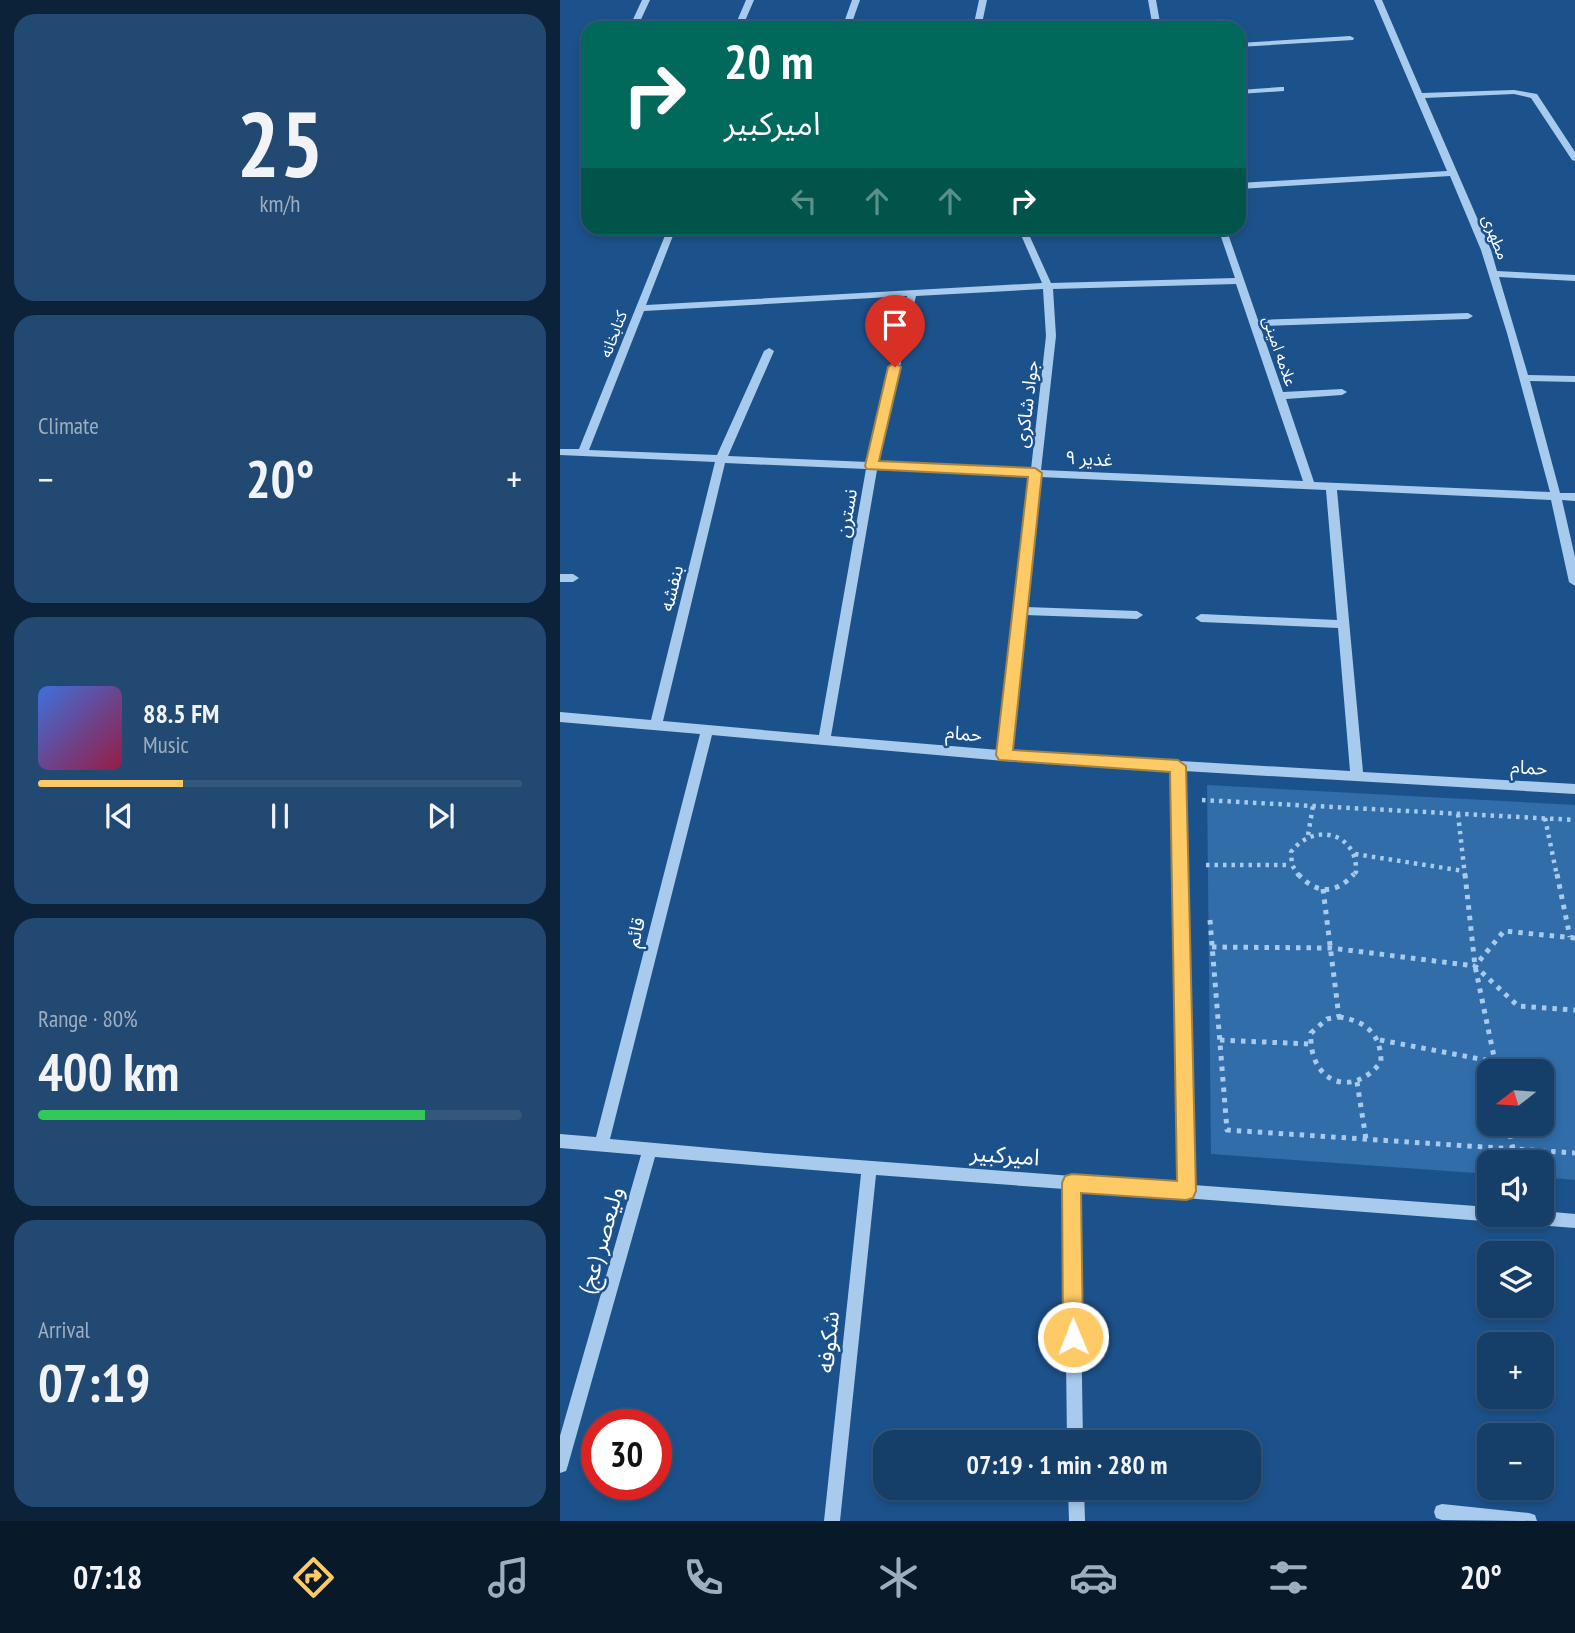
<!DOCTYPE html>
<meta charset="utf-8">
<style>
body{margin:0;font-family:"PT Sans Narrow","Noto Sans Arabic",sans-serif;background:#224971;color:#f1f3f6;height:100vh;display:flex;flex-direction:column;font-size:26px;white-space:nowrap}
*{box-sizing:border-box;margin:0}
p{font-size:23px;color:#9daec0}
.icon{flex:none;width:38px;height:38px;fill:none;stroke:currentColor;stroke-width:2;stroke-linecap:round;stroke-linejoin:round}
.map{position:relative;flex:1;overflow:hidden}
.drawer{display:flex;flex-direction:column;gap:14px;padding:14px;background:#0c2239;width:560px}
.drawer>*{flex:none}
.banner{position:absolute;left:21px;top:21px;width:665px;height:214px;border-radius:21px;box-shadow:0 4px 10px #0003,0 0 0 2px #34577c;background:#00695c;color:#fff;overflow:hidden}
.needle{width:46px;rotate:253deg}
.controls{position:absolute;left:917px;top:1059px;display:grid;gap:14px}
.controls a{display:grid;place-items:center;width:77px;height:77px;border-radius:14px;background:#153e68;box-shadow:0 4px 10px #0003,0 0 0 2px #34577c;font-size:35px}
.speed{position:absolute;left:21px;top:1409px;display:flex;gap:14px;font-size:35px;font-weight:700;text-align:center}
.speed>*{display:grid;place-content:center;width:91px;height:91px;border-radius:50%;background:#153e68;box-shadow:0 4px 10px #0003,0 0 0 2px #34577c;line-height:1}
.speed .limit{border:10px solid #d22;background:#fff;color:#111}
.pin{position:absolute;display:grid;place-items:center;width:60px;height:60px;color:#fff;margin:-72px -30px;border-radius:50% 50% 50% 0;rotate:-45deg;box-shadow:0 0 7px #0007}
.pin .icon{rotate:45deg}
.me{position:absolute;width:77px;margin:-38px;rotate:359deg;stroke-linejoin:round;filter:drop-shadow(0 0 5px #0008)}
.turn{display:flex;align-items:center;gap:24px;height:147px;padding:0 28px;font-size:32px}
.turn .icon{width:91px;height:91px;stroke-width:2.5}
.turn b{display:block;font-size:49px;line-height:60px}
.lanes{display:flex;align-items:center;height:66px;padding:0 28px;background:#0003;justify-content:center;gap:35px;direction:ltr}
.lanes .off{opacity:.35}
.big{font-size:52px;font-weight:700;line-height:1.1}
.drawer .card{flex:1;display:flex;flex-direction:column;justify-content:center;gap:10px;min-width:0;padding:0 24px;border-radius:21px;background:#224971}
.drawer .dial{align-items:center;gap:0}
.dial b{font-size:91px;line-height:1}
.song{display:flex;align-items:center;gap:21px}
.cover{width:84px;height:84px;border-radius:10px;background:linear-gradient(135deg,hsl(220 70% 55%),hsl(340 70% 35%))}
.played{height:7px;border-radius:4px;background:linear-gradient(90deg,#fdca66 30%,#34577c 30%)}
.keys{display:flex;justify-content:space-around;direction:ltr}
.heat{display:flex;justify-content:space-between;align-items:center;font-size:38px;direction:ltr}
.charge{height:10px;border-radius:5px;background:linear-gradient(90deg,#34c759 80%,#34577c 0)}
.trip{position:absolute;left:313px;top:1430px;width:388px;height:70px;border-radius:21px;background:#153e68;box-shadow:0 4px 10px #0003,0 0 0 2px #34577c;font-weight:700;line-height:70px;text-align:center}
.dock{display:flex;height:112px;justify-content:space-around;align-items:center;background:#08192a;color:#9daec0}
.dock .icon{width:49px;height:49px}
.dock .active{color:#fdca66}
.dock b{font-size:32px;color:#f1f3f6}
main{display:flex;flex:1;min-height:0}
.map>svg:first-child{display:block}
.green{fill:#306da9;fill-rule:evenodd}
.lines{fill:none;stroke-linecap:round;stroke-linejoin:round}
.path-far1{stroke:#a8cbed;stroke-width:4.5;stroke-dasharray:3.5 5;stroke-linecap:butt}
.path{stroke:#a8cbed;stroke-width:5;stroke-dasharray:4.5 6;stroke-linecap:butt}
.minor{fill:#a8cbed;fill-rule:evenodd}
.route{fill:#fdca66;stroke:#a48342;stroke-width:2}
.labels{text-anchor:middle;stroke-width:5;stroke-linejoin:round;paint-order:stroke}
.far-street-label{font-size:16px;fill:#fff;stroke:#1c528b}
.street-label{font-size:19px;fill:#fff;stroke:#1c528b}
.near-street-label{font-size:23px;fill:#fff;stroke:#1c528b}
</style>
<main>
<section class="drawer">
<div class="card dial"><b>25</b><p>km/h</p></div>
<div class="card"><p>Climate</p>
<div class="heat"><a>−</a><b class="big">20°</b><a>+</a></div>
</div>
<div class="card">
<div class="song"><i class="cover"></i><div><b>88.5 FM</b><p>Music</p></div></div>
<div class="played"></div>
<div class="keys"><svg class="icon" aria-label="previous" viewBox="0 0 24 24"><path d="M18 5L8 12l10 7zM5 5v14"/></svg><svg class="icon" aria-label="pause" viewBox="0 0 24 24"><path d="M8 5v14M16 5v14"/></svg><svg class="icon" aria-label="next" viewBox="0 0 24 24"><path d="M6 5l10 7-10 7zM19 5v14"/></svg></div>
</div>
<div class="card"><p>Range · 80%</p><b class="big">400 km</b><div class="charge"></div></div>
<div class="card"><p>Arrival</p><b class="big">07:19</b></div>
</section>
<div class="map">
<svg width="1015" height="1521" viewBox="0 0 1015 1521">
<rect width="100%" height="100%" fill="#1c528b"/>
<!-- green -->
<path class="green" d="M647 785 1015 805V1180L982 1177V1162H929V1174L651 1154ZM929 1071H982V1124H929Z"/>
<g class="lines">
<!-- path-far1 -->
<g class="path-far1">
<polyline points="642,800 1015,820"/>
<polyline points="898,814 905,876"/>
<polyline points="985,818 997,876"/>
<polyline points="748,835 753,806"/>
<polyline points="795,854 904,871"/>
<polyline points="646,865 730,865"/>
<path d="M739 876 732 865 731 852C753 822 798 832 796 872L793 876"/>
</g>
<!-- path -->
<g class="path">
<path d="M738 874C757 895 776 894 794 874"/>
<polyline points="905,874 915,966 937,1071"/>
<polyline points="997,874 1010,937"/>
<polyline points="763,889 779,1017"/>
<polyline points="650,920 667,1130 1015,1153"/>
<polyline points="1015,938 944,931 915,966 958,1006 1015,1010"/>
<polyline points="652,947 771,948 915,966"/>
<path d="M779 1017C806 1021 821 1034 821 1062 790 1101 748 1080 751 1033L767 1019Z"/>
<polyline points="660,1040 748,1044"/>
<polyline points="820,1040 936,1062"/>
<polyline points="797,1082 806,1139"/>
<polyline points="948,1124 953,1149"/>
</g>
<!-- minor -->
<g class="minor">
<polygon points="82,0 90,0 77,28 69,28"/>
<polygon points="186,0 194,0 182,28 174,28"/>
<polygon points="292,0 300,0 290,28 282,28"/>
<polygon points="419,0 427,0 421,28 413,28"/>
<polygon points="588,0 596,0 601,28 593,28"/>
<path d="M814 0H822L862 93 954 90 977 94 1015 152V161L1012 160 971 98 954 94 865 98 931 250 937 271 1015 275V281L939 277 968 375 1015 376V382L970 381 1000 493H1015V501L1002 500 1015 557V586L1009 582 991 500 777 490 803 772 1015 784V794L624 771 633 1185 929 1207V1214H982V1211L1015 1214V1228L519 1190 523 1442H507L504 1189 316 1175 280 1521H264L301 1174 95 1157 8 1465 6 1471 0 1473V1436L81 1155 0 1148V1134L36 1137 140 734 0 722V712L91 720 155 462 0 455V449H19L108 228H116L86 305 482 283 458 228H466L491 283 675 278 658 228H666L698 320 908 313 913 316 908 319 700 326 723 392 782 389 787 392 782 395 726 399 754 482 990 492 947 333 921 250 890 176 679 189V183L887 171ZM676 284 743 481 481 470 496 336 493 289ZM483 289 486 336 471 469 318 463 356 296ZM347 296 308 462 168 456 214 351 209 348 204 351 157 455 29 450 84 311ZM165 463 306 469 259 735 103 721ZM317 470 470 476 439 750 271 736ZM480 477 766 490 777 620 641 614 635 618 641 622 778 628 790 771 451 751 465 615 577 619 583 615 577 611 466 607ZM152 735 444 761 612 771 618 1184 206 1153 50 1139Z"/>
<polygon points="790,36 794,38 793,40 679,47 679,43"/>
<polygon points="721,87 724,87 724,91 679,94 679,90"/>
<polygon points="0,574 13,574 19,578 13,582 0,582"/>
<polygon points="508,1488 524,1488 525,1521 509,1521"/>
<polygon points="882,1504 969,1513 975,1515 977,1521 882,1520 876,1518 874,1512 876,1506"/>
</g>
</g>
<!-- route -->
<polygon class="route" points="335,363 341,367 319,461 475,468 482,473 453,750 618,760 626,766 636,1191 633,1198 626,1200 521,1193 523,1337 520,1344 513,1347 506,1344 503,1337 502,1183 505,1176 512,1174 617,1181 610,772 439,760 436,755 468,477 307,469 305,466 328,367"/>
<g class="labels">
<!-- far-street labels -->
<g class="far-street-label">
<text transform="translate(936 237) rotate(69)" y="6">مطهری</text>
<text transform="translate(53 334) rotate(-69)" y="6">کتابخانه</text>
<text transform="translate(720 351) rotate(71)" y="6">علامه امینی</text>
</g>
<!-- street labels -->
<g class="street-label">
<text transform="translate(466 404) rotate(-83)" y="7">جواد شاکری</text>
<text transform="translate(529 458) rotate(3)" y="7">غدیر ۹</text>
<text transform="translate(286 513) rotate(-80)" y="7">نسترن</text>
<text transform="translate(111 588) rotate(-76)" y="7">بنفشه</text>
<text transform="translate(404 733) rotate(5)" y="7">حمام</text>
<text transform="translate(969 767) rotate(3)" y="7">حمام</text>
<text transform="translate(75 932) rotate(-76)" y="7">قائم</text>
</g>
<!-- near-street labels -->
<g class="near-street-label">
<text transform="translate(445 1155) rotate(4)" y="8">امیرکبیر</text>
<text transform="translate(41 1240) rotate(-74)" y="8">ولیعصر (عج)</text>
<text transform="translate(268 1342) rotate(-84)" y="8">شکوفه</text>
</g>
</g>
</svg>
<div class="controls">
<a><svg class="needle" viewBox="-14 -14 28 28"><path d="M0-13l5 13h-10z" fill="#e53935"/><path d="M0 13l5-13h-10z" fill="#9daec0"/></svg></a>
<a><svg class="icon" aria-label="sound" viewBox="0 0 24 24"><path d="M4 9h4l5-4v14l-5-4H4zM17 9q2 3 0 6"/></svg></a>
<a><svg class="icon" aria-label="layers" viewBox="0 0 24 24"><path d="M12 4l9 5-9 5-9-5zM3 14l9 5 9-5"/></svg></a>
<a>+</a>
<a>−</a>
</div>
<div class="speed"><div class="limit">30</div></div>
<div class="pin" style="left:335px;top:367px;background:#d93025"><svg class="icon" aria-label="arrive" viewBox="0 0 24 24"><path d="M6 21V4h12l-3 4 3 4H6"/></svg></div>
<svg class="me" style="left:513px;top:1337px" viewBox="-20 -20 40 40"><circle r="17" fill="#fdca66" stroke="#fff" stroke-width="3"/><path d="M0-11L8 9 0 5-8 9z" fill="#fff"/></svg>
<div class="trip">07:19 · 1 min · 280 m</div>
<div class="banner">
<div class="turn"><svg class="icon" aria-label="right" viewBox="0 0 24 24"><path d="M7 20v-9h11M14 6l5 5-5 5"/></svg><div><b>20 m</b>امیرکبیر</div></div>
<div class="lanes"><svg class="icon off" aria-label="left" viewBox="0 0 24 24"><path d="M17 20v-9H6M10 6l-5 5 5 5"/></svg><svg class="icon off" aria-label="ahead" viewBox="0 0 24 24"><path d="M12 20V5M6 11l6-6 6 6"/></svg><svg class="icon off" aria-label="ahead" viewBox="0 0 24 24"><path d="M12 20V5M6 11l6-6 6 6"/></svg><svg class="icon" aria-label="right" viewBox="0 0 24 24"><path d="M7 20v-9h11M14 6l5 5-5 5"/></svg></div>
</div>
</div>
</main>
<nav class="dock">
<b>07:18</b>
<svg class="icon active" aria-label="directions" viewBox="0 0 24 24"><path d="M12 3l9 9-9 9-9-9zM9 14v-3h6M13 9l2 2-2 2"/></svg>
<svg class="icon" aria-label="music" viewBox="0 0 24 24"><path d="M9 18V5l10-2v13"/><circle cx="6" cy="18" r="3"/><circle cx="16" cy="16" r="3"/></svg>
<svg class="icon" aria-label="phone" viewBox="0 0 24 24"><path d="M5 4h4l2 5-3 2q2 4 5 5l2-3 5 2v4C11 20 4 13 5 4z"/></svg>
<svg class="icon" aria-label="climate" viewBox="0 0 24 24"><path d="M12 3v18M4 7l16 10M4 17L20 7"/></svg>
<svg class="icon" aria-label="car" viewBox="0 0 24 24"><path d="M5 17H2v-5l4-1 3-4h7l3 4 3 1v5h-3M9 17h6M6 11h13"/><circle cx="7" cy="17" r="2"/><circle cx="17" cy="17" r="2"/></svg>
<svg class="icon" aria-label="filters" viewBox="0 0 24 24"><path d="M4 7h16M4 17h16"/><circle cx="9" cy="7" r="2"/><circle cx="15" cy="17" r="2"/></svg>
<b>20°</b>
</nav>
